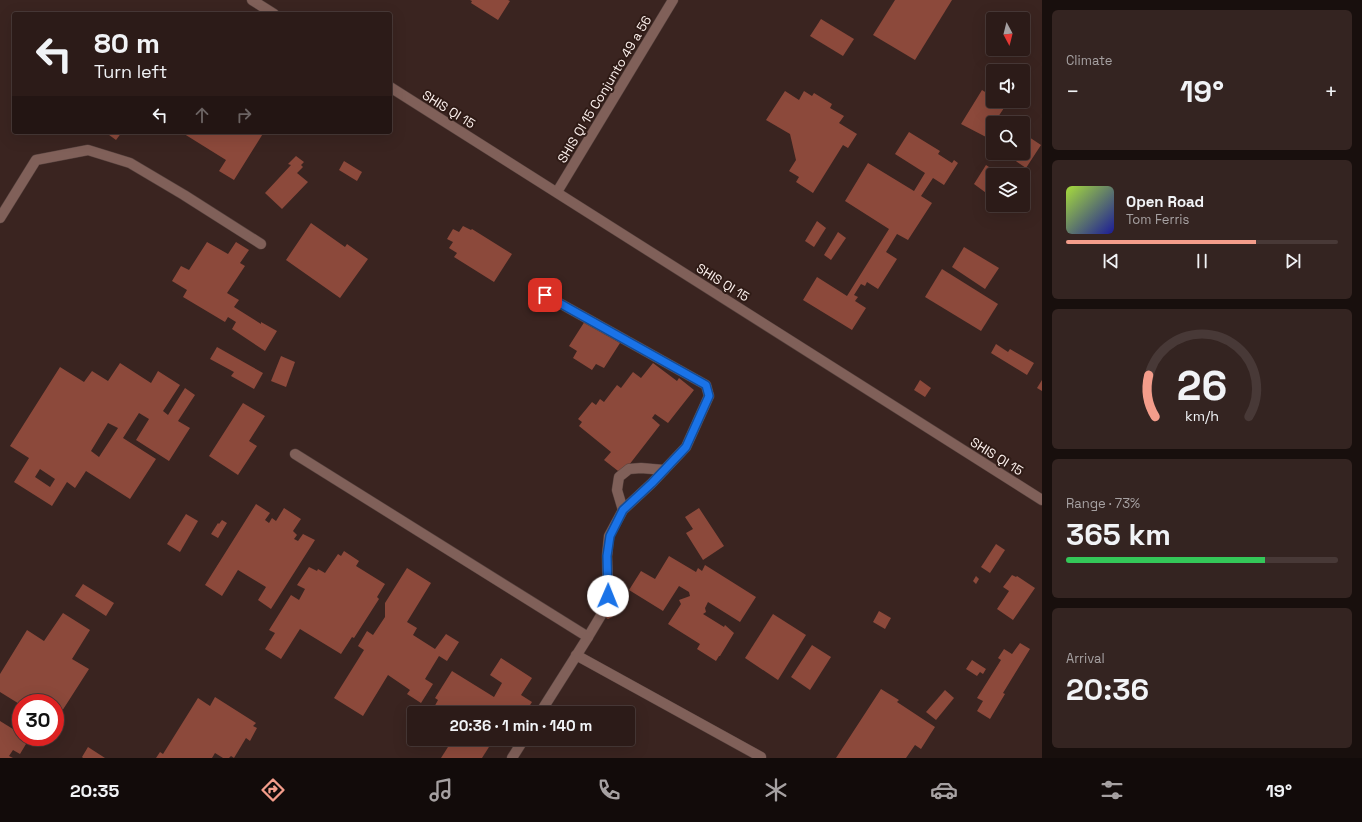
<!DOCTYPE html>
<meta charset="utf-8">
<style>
body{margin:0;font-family:"Space Grotesk",sans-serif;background:#342421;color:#f1f3f6;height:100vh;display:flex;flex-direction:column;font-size:15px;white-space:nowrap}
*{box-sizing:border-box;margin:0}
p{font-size:13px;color:#a6a1a2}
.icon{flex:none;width:22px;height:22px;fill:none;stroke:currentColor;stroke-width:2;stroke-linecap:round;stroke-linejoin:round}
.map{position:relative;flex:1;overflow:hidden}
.details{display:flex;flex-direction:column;gap:10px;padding:10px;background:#180f0d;width:320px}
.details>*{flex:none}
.banner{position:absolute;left:12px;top:12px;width:380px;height:122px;border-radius:4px;box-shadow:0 4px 16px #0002,0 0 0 1px #483937;background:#2c1b18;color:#f1f3f6;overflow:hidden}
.needle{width:26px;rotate:173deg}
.controls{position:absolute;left:986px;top:12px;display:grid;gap:8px}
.controls a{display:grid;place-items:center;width:44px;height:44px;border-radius:4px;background:#2c1b18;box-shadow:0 4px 16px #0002,0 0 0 1px #483937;font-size:20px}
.speed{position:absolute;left:12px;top:694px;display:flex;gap:8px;font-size:20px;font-weight:700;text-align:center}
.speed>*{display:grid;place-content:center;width:52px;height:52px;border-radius:50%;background:#2c1b18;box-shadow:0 4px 16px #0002,0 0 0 1px #483937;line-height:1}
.speed .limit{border:6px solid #d22;background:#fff;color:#111}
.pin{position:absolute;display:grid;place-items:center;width:34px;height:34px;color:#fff;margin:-17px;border-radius:8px;box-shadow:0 2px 6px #0006}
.me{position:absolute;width:44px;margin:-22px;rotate:1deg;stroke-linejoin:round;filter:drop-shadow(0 0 3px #0008)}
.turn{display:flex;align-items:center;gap:14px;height:84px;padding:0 16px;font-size:18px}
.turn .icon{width:52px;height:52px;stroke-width:2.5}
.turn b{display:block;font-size:28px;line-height:34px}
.lanes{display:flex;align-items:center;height:38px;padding:0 16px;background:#0003;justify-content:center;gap:20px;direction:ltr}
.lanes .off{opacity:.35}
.big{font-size:30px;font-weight:700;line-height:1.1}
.details .widget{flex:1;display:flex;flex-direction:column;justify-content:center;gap:6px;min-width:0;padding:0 14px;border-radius:6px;background:#342421}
.details .dial{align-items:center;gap:0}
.dial svg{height:104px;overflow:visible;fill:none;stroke:#483937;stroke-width:7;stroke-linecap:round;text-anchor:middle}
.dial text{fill:#f1f3f6;stroke:none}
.song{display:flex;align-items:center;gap:12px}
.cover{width:48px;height:48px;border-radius:6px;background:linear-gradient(135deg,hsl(80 70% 55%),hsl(240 70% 35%))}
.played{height:4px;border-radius:2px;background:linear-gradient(90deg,#f49d8b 70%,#483937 70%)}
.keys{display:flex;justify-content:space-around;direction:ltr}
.heat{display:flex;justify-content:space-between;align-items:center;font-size:22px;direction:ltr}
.charge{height:6px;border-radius:3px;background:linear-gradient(90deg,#34c759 73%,#483937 0)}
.trip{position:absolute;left:407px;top:706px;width:228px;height:40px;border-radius:4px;background:#2c1b18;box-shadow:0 4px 16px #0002,0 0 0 1px #483937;font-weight:700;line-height:40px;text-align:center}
.tab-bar{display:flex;height:64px;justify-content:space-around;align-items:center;background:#120b0a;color:#a6a1a2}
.tab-bar .icon{width:28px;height:28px}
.tab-bar .active{color:#f49d8b}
.tab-bar b{font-size:18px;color:#f1f3f6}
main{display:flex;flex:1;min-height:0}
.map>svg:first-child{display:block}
.building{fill:#8c493b;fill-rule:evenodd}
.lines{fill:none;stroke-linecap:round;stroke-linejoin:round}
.minor-casing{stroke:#55413d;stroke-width:11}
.tertiary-casing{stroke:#55413d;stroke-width:11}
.minor{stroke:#806059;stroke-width:10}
.tertiary{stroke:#806059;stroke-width:10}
.route-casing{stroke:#114b97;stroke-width:10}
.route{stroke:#1a73e8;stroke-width:7}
.labels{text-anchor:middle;stroke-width:4;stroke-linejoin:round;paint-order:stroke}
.street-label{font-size:13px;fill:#fdf1ee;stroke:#2f1b16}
</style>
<main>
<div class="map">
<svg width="1042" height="758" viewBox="0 0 1042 758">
<rect width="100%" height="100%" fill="#3a2420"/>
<!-- building -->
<g class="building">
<polygon points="470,0 508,0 510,1 498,20 471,3 472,1"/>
<polygon points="895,0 952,0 915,60 873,35"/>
<polygon points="821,19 854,39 843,56 810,36"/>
<polygon points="982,90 993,97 993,101 999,101 1006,105 994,123 993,123 986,137 961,124"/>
<polygon points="785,91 799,100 804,91 812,96 814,93 832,104 830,108 844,116 839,123 857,134 848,148 843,145 813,193 796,182 799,177 789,171 796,160 790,134 766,120"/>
<polygon points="105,132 122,132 116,140"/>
<polygon points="181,132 264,132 234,180 219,171 226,160"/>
<polygon points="909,132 940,151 938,154 952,163 954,160 958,163 944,185 933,178 921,196 932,203 908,240 897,234 886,252 897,259 878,289 867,282 865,286 861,284 854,295 858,297 855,301 866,308 852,330 803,300 817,277 847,296 889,229 845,201 868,163 914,191 925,173 895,154"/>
<polygon points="1023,133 1041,145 1026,168 1004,153 1023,153"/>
<polygon points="296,156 304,162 301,165 303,167 297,173 308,182 282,209 265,193 291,165 288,164"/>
<polygon points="344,161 362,172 357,181 339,170"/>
<polygon points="986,165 1001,175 993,175 993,198 974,184"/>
<polygon points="817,221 826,228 814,247 805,241"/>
<polygon points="311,223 345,247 347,244 368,259 340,298 286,260"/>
<polygon points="463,226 471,230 472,229 512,254 494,282 454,257 457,253 449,248 453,242 447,239 453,229 459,232"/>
<polygon points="838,232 846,238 831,260 824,255"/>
<polygon points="207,242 228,254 236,242 249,250 240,263 245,266 227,293 239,300 234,307 261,324 261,322 277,331 265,351 232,329 236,322 228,317 225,322 183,297 187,290 172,281 181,266 189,270"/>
<polygon points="964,247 999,268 985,289 952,267"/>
<polygon points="942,269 998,304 981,331 925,297"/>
<polygon points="585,321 620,343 604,368 596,364 592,370 573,358 577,351 569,346"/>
<polygon points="996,344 1008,352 1010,349 1034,363 1027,375 991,353"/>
<polygon points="217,347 263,373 254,389 231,376 234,372 210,359"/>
<polygon points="281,356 295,362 286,387 271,381"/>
<path d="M120 363 151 383 158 371 180 385 163 411 168 415 185 388 195 395 178 421 190 428 169 461 136 440 149 419 139 413 123 438 156 459 130 499 86 471 75 488 67 482 52 506 14 482 29 458 10 446 60 367 84 382 92 371 108 381ZM108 423 118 428 99 457 91 451ZM40 469 55 479 50 487 35 477Z"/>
<polygon points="653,363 677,381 679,378 694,390 668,423 655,414 652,418 660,425 622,474 604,460 611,452 579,426 582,422 578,419 592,402 596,405 600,399 604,402 617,385 621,388 633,372 641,378"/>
<polygon points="920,380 931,388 925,397 914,390"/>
<polygon points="1042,380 1042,391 1037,388"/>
<polygon points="243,403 265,416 249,441 257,446 238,475 209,456"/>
<polygon points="256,504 270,513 265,520 269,523 272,518 276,521 284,508 301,519 293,531 297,535 294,539 298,541 303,534 315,540 271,609 258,600 266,587 238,570 222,596 205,585"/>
<polygon points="699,508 724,546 703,560 686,533 693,529 685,517"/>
<polygon points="186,514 198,521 180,552 167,544"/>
<polygon points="222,520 227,523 218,538 211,534 218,523 219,524"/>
<polygon points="996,544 1005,550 990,573 981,567"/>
<polygon points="344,551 359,561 356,566 385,584 377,597 379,599 354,638 352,637 341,654 300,629 281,659 265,649 275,633 269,630 291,595 299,600 305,589 297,585 309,567 317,571 318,569 325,573 338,554 341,556"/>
<polygon points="669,556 696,572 698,568 702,571 705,565 756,597 740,622 708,602 705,608 706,612 703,614 724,627 725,625 734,633 720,656 719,656 716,661 697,649 700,644 668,624 681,604 679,600 690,596 689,592 679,586 663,611 629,590 641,571 655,579"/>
<polygon points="407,568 431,583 407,622 417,628 413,635 435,649 446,634 459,642 447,661 439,656 425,679 433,684 421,703 407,694 410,690 388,675 363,716 334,698 364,650 358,646 367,631 373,635 385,617 385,603"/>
<polygon points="1012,575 1016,577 1017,576 1035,588 1013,620 997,609 1009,591 1003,587"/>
<polygon points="976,576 979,579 976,584 973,581"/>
<polygon points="83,584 114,603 106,616 75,596"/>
<polygon points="602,597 610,602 616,615 608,619 601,615 602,614 597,605"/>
<polygon points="879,611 891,618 885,629 873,622"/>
<polygon points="63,613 90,630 72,659 89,669 55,722 55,703 42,703 43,702 30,694 26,703 21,703 21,705 0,692 0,674 27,630 44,641"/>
<polygon points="773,614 806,635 778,680 745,658"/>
<polygon points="1020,643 1030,649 1003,693 1005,694 990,719 977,711 983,701 977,698 1001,660 998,658 1004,649 1012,654"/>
<polygon points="812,645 831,657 810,690 791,677"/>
<polygon points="501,658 532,678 521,695 532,702 525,713 523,713 513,707 510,713 436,713 432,711 438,700 435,698 452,671 494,697 502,683 490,675"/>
<polygon points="972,660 986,669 983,674 980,672 977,676 966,669"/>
<polygon points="881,689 899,700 897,702 935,727 921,749 915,745 906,758 836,758"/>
<polygon points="945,690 954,698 936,720 926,712"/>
<polygon points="215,697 256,723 253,726 257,728 250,741 246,738 234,758 231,756 229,758 223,758 215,753 212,758 156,758 160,752 163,754 198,698 210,706"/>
<polygon points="0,721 21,734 21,737 25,737 29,739 20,754 13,750 9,756 13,758 0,758"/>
<polygon points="453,739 494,739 482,758 441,758"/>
<polygon points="88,747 105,758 83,758 82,757"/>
</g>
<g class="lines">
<defs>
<g id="minor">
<polyline points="557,192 673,0"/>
<polyline points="0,218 36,160 88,150 130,163 184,195 261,244"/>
<polyline points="295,454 588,637 603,612 608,596 607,556 609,536 623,510 652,483 686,447 709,396 706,385 545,295"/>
<polyline points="623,510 617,490 619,477 629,469 641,468 664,470"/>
<polyline points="576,655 761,757"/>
<polyline points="540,713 588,637"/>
<polyline points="512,758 524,739"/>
</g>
<g id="tertiary">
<polyline points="252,0 274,14"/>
<polyline points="390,87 1042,500"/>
</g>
</defs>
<!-- minor casing -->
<use href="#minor" class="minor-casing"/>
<!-- tertiary casing -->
<use href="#tertiary" class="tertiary-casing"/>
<!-- minor -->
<use href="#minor" class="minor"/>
<!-- tertiary -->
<use href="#tertiary" class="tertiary"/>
</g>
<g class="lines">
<defs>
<polyline id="route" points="545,295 706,385 709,396 686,447 652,483 623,510 610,536 607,556 608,596"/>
</defs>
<!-- route casing -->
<use href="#route" class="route-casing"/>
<!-- route -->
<use href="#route" class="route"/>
</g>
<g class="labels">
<!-- street labels -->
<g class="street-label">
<text transform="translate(604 89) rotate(-59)" y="5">SHIS QI 15 Conjunto 49 a 56</text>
<text transform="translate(449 109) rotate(32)" y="5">SHIS QI 15</text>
<text transform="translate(723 282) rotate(32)" y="5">SHIS QI 15</text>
<text transform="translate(997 456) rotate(32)" y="5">SHIS QI 15</text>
</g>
</g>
</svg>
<div class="controls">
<a><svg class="needle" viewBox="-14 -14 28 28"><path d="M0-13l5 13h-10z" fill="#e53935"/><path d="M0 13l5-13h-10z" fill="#a6a1a2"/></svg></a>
<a><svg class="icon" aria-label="sound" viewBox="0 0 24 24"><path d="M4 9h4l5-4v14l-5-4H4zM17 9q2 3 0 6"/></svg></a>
<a><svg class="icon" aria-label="search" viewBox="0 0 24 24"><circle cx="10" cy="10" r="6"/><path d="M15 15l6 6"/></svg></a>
<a><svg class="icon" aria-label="layers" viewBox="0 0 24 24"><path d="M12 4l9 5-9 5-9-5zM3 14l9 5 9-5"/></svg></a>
</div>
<div class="speed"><div class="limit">30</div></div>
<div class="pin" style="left:545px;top:295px;background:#d93025"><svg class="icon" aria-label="arrive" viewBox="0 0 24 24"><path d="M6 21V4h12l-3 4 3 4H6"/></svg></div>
<svg class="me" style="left:608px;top:596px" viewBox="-20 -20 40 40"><circle r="19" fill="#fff"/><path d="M0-13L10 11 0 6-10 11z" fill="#1a73e8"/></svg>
<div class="trip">20:36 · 1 min · 140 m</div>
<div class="banner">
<div class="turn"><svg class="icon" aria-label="left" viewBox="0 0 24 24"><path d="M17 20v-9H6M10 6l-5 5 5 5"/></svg><div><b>80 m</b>Turn left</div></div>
<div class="lanes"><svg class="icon" aria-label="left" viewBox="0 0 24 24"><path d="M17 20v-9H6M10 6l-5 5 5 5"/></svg><svg class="icon off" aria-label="ahead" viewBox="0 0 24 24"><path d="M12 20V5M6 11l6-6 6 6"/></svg><svg class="icon off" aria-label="right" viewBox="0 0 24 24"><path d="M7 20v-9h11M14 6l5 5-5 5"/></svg></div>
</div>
</div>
<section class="details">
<div class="widget"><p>Climate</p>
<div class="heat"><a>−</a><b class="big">19°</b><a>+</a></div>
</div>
<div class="widget">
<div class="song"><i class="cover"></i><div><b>Open Road</b><p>Tom Ferris</p></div></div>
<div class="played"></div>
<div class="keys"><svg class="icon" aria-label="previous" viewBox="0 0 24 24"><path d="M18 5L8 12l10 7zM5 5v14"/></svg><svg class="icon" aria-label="pause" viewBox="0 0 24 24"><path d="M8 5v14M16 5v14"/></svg><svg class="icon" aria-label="next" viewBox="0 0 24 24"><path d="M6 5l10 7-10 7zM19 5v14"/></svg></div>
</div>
<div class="widget dial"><svg viewBox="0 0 100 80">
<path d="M14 69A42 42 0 1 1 86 69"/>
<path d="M14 69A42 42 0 0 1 9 37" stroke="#f49d8b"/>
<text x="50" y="56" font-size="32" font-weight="700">26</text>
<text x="50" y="72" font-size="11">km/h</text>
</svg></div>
<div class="widget"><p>Range · 73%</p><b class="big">365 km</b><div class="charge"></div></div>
<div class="widget"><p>Arrival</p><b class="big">20:36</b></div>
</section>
</main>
<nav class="tab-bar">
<b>20:35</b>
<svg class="icon active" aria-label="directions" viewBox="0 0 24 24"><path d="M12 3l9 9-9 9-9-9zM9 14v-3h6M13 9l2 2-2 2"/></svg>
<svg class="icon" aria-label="music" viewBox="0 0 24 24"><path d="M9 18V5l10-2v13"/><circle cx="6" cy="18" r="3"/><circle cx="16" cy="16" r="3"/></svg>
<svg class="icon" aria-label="phone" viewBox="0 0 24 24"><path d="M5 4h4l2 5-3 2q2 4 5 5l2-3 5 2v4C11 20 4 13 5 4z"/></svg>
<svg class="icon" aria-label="climate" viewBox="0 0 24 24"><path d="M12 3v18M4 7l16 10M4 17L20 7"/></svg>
<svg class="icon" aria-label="car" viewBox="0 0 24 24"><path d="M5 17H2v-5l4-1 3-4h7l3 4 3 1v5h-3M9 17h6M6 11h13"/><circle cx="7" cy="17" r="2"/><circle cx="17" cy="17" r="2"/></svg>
<svg class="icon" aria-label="filters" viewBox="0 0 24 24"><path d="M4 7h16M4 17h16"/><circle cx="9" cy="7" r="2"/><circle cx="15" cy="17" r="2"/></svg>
<b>19°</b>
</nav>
